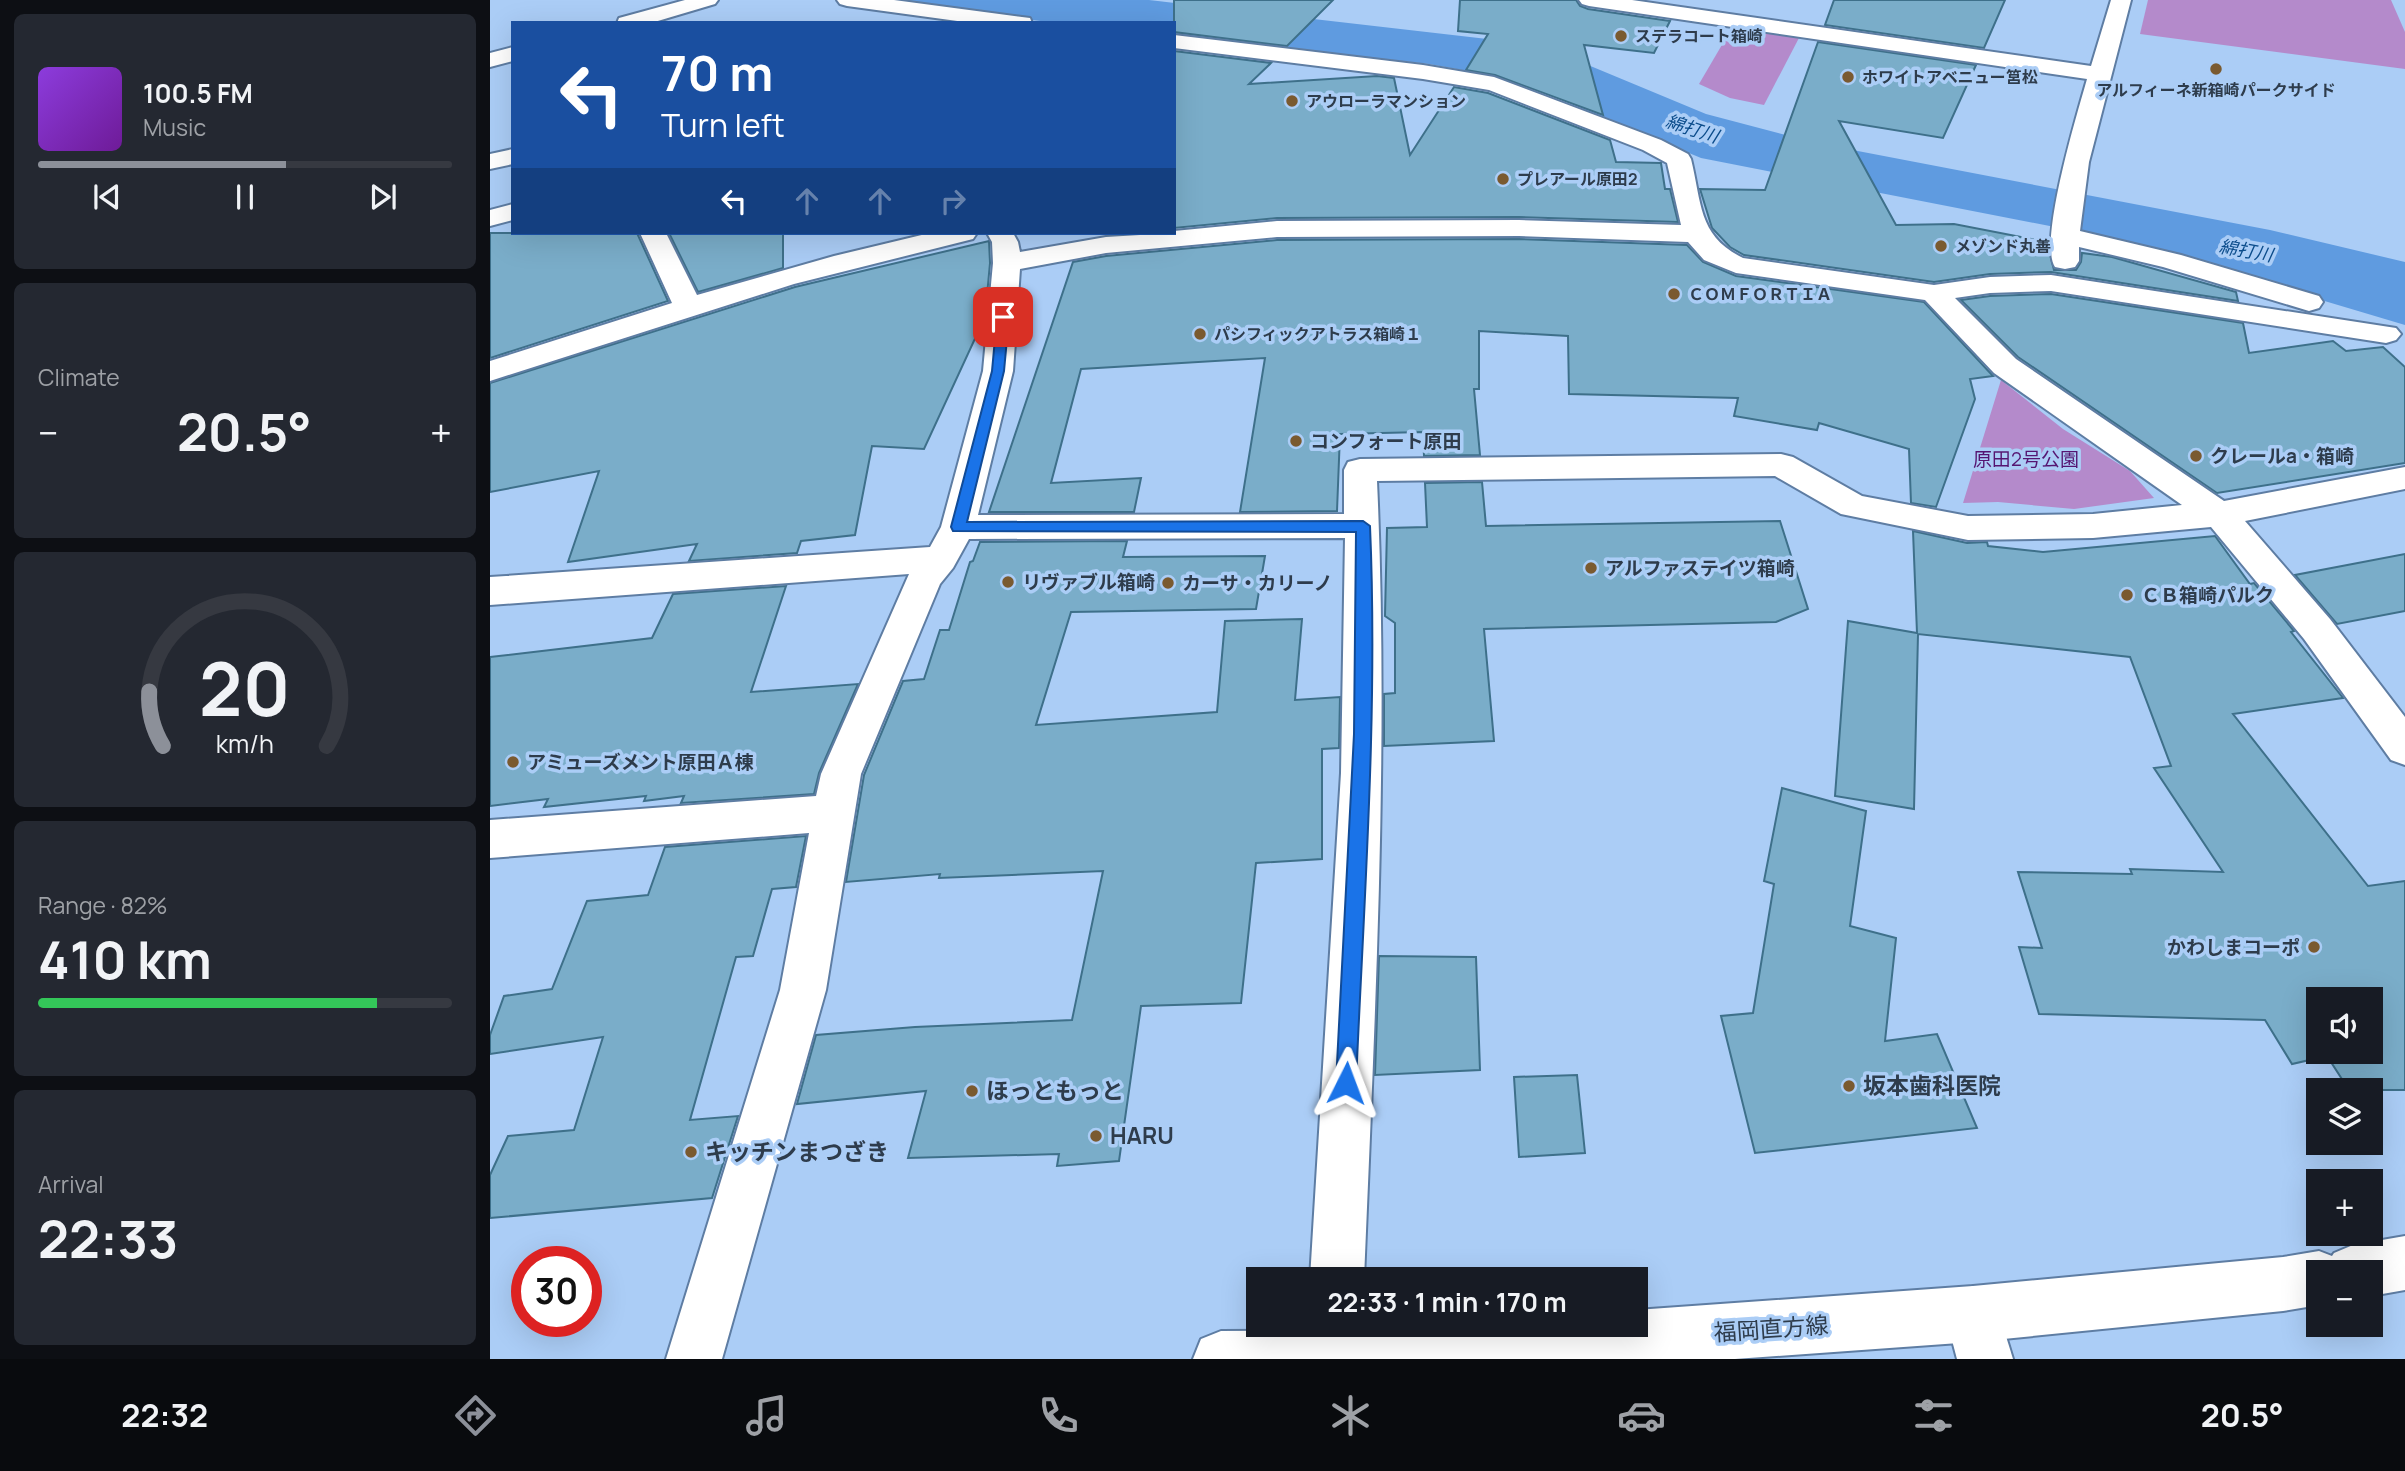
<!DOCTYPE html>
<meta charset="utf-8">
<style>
body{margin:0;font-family:Manrope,"Noto Sans JP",sans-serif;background:#242831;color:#f1f3f6;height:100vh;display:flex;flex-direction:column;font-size:26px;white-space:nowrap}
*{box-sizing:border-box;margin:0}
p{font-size:23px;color:#9ea1a6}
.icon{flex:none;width:38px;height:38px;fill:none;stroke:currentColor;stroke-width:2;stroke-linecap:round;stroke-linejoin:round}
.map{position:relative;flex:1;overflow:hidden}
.side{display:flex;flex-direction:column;gap:14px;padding:14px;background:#0d0f14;width:490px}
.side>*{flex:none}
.banner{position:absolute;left:21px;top:21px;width:665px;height:214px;border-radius:0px;box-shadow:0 7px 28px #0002;background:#1a4fa0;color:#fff;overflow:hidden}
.fabs{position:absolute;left:1816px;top:987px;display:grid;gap:14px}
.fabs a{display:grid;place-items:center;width:77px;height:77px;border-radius:0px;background:#171b24;box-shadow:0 7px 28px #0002;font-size:35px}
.speed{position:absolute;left:21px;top:1246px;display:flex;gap:14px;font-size:35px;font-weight:700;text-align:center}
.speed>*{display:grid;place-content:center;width:91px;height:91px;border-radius:50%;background:#171b24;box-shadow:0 7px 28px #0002;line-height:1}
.speed .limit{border:10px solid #d22;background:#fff;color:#111}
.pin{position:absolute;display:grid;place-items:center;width:60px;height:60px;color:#fff;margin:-30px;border-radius:14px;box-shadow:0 4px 10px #0006}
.me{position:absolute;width:77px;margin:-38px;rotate:3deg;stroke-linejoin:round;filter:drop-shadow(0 0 5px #0008)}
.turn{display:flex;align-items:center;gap:24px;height:147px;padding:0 35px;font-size:32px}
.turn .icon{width:91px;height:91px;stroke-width:2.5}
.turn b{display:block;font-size:49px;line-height:60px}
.lanes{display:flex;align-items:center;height:66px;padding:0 35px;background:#0003;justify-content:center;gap:35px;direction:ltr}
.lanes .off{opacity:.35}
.big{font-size:52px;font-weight:700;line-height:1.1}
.side .widget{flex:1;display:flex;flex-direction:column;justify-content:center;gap:10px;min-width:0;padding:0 24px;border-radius:10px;background:#242831}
.side .dial{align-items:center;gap:0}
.dial svg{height:182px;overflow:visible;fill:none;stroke:#363941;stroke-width:7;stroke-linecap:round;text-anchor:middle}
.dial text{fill:#f1f3f6;stroke:none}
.song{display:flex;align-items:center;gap:21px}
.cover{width:84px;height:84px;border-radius:10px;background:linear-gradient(135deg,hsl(270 70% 55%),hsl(280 70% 35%))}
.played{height:7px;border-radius:4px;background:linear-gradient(90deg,#8c9099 60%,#363941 60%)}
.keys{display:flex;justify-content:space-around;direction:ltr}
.heat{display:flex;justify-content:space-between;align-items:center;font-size:38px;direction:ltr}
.charge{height:10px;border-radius:5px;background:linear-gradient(90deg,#34c759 82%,#363941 0)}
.trip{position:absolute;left:756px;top:1267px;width:402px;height:70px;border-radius:0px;background:#171b24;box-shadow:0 7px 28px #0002;font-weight:700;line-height:70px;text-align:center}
.tabs{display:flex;height:112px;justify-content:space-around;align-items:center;background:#090b0e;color:#9ea1a6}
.tabs .icon{width:49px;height:49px}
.tabs .active{color:#8c9099}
.tabs b{font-size:32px;color:#f1f3f6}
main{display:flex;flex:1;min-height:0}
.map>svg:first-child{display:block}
.green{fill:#b48acb}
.water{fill:#5f9be0}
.building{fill:#7aadc9;stroke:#3e708a;stroke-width:2;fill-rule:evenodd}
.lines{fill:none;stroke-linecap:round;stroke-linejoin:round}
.minor-casing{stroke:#5e7da3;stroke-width:4}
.major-casing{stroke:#5e7da3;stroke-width:4}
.minor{fill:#fff;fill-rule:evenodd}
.major{fill:#fff;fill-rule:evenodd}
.route{fill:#1a73e8;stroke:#114b97;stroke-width:2}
.poi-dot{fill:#7a5a30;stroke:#abcdf6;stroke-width:2.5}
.labels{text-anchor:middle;stroke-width:7;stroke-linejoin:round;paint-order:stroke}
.far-poi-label{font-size:16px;font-weight:bold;fill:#2e3c4c;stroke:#abcdf6;text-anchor:start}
.far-water-label{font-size:18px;font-style:italic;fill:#0b4c8b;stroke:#abcdf6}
.poi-label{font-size:19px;font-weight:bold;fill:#2e3c4c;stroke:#abcdf6;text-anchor:start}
.park-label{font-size:19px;fill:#551571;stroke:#abcdf6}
.near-poi-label{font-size:23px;font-weight:bold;fill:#2e3c4c;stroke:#abcdf6;text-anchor:start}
.near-street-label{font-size:23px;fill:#2e3c4c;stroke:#abcdf6}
</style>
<main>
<section class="side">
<div class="widget">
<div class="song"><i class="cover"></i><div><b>100.5 FM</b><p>Music</p></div></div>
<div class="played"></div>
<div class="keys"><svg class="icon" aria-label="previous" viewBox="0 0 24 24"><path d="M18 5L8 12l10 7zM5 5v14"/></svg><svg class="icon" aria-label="pause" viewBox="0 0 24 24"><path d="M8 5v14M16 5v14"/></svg><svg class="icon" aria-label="next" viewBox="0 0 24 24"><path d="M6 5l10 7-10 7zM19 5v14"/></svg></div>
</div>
<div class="widget"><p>Climate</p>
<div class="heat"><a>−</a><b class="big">20.5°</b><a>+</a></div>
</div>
<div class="widget dial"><svg viewBox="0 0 100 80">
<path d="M14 69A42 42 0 1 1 86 69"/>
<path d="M14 69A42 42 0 0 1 8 45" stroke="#8c9099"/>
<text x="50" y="56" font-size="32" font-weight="700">20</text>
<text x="50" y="72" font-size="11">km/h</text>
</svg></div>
<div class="widget"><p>Range · 82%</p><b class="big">410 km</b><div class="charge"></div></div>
<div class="widget"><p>Arrival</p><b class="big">22:33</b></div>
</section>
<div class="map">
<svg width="1915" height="1359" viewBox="0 0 1915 1359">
<rect width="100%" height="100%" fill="#abcdf6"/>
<!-- green -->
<g class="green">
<polygon points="1658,0 1901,0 1915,32 1915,69 1650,34"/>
<polygon points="1243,26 1310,36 1274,105 1240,98 1209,84"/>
<polygon points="1511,380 1573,429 1640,471 1664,498 1584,509 1508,502 1473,503"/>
</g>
<!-- water -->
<polygon class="water" points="378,0 659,0 1006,40 1086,60 1216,114 1326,143 1780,230 1915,262 1915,325 1631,240 1211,158 1021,79 939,64 684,36 684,23 567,23"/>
<!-- building -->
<g class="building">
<polygon points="684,0 843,0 797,46 684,32"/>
<polygon points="970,0 1086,0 1090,6 1098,9 1180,21 1164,53 1094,45 1113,115 1005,75 976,70 998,34 968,31"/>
<polygon points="1344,0 1515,0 1494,48 1335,25"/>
<polygon points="1328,42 1486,65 1453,138 1349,121 1406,225 1464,224 1557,242 1564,270 1586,270 1591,262 1592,253 1622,257 1746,292 1748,301 1561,272 1500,274 1444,282 1254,255 1240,247 1222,228 1210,189 1275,190"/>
<polygon points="684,51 781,63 759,84 887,76 904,78 920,155 964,87 998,93 1120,140 1126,162 1171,163 1175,189 1180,189 1188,222 1029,217 787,218 684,228"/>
<polygon points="0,233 147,233 178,301 0,358"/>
<polygon points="179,233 293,233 293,268 208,292"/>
<polygon points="1029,239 1197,245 1213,262 1246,276 1434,302 1503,376 1480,379 1485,399 1446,507 1421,503 1419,449 1329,423 1327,430 1244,416 1248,398 1079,394 1078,336 989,331 989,389 984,389 990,455 934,456 933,432 850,434 847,511 750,512 775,358 591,369 561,483 651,478 644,512 499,512 583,262 616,256 787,240"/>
<polygon points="499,241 500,263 495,317 434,449 382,446 365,535 311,541 307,553 199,561 207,544 78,562 109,471 0,492 0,383 305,287"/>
<polygon points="1561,294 1753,323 1759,353 1843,341 1856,351 1893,347 1915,367 1915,463 1727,493 1528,357 1471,300 1500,296"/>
<polygon points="992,482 996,526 1290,521 1318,609 1286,622 994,629 1004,741 894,746 894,694 905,693 905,623 895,616 897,528 937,527 935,483"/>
<path d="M1423 531 1477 543 1497 542 1498 546 1553 552 1725 536 1760 584 1764 583 1804 631 1801 632 1853 698 1743 714 1878 886 1915 881V1090H1859L1837 1056 1802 1064 1775 1020 1549 1014 1529 947 1552 948 1528 872 1642 874 1640 869 1733 872 1664 768 1681 766 1640 657 1428 634 1424 809 1345 796 1358 621 1427 633ZM1829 999H1881V1052H1829Z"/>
<polygon points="637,541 633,557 775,556 766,609 581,612 546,725 727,712 735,621 812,619 805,700 850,697 849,748 832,749 832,859 766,863 751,1003 651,1006 629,1161 567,1166 569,1154 418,1158 436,1091 307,1104 326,1035 425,1027 582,1020 613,871 449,878 450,874 356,882 374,775 413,681 434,679 450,630 459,630 480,562 483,561 490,542"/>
<polygon points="1915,554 1915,611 1847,624 1805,575"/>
<polygon points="296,586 261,692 368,684 329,773 324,794 191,803 194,796 154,801 156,796 54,807 58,799 0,806 0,657 162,638 183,594"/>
<polygon points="1292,788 1376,811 1360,926 1406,938 1395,1041 1447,1034 1487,1128 1265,1153 1231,1016 1263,1013 1284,884 1274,881"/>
<polygon points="316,836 306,887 282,889 263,956 246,957 200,1120 248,1116 222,1198 0,1218 0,1175 18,1136 84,1130 113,1037 0,1054 0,1035 14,996 62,989 97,901 158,895 175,847"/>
<polygon points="889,956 986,957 990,1070 885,1075"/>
<polygon points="1087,1075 1095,1153 1029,1157 1024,1077"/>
</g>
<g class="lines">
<defs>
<g id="minor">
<polygon points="195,0 228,0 225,4 161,23 127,23 129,18"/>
<polygon points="347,0 404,0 532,17 540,18 542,23 482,23 357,6 350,4"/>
<path d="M1089 0H1142L1601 66 1621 0H1641L1599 162 1590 231 1691 255 1829 296 1833 302 1829 308 1819 311 1673 267 1589 247V261L1585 267 1575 269 1565 267C1548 242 1588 111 1597 79L1099 6 1092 4Z"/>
<path d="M684 35 933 65 1004 77 1171 140 1198 154 1201 159C1212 204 1208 236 1253 258L1444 285 1500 277 1561 275 1906 328 1911 334 1906 340 1896 343 1561 291 1500 293 1465 298 1526 359 1734 501 1915 467V489L1755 521 1840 619 1915 717V765L1901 760 1814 639 1721 527 1603 538 1478 540 1351 514 1285 476 887 481C899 746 885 1013 874 1279H820L851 773 855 538 479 539 463 568 450 584 371 774 336 990 232 1359H176L290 990 319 833 0 858V820L326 796 331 774 419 574 0 605V577L440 547 451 527 493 371 503 263 502 242 497 233H523L528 242 530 252 616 237 684 233V231L787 221 1029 220 1191 225 1177 163 1153 150 999 90 933 79 684 48ZM1029 236 1198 242 1214 260 1246 273 1435 300 1504 373 1692 505 1603 514 1478 516 1372 496 1303 457 1291 454 870 459 858 462 854 470V514L488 515 523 371 530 269 616 253 787 237Z"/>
<polygon points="23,47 23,61 0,67 0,53"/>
<polygon points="23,149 23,164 0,169 0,154"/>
<polygon points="23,204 23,220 0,226 0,210"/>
<polygon points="150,233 176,233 207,295 344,256 440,233 487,233 483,239 304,284 0,381 0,361 182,303"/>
<polygon points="1483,1286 1503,1294 1523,1359 1467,1359 1455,1314 1463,1294"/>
</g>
<polygon id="major" points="1915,1236 1915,1290 1881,1296 1881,1272 1829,1272 1829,1305 1793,1311 1483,1342 1245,1359 703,1359 711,1339 731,1331 873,1330 944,1325 1146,1325 1146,1310 1483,1286 1793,1257 1829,1251 1842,1256 1844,1253 1863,1245"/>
</defs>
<!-- minor casing -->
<use href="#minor" class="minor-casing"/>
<!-- major casing -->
<use href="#major" class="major-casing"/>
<!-- minor -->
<use href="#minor" class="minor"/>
<!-- major -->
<use href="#major" class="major"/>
</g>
<!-- route -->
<path class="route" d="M513 314 519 317 514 371 477 522 873 521 880 526C888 712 874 898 866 1083L863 1090 856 1093 849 1090 846 1083 864 734 866 532 463 531 461 527 502 371 507 317Z"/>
<!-- markers -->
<g class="poi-dot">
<circle cx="1131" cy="36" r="7"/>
<circle cx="1726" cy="69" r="7"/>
<circle cx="1358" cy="77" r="7"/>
<circle cx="802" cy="101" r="7"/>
<circle cx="1013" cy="179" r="7"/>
<circle cx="1451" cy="246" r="7"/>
<circle cx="1184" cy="294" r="7"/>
<circle cx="710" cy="334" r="7"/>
<circle cx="806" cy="441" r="7"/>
<circle cx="1706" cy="456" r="7"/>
<circle cx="1101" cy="568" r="7"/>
<circle cx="518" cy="582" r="7"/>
<circle cx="678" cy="583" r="7"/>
<circle cx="1637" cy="595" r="7"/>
<circle cx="23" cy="762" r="7"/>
<circle cx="1824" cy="947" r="7"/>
<circle cx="1359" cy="1086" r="7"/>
<circle cx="482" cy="1091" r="7"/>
<circle cx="606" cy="1136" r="7"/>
<circle cx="201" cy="1152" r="7"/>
</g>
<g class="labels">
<!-- far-poi labels -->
<g class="far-poi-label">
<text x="1145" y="42">ステラコート箱崎</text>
<text x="1372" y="83">ホワイトアベニュー筥松</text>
<text x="1726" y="96" text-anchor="middle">アルフィーネ新箱崎パークサイド</text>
<text x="816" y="107">アウローラマンション</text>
<text x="1027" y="185">プレアール原田2</text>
<text x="1465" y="252">メゾンド丸善</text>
<text x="1198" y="300">ＣＯＭＦＯＲＴＩＡ</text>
<text x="724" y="340">パシフィックアトラス箱崎１</text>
</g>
<!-- far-water labels -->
<g class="far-water-label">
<text transform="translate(1202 129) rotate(18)" y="6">綿打川</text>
<text transform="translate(1756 251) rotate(10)" y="6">綿打川</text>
</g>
<!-- poi labels -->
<g class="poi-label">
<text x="820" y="448">コンフォート原田</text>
<text x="1720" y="463">クレールa・箱崎</text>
<text x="1115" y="575">アルファステイツ箱崎</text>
<text x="532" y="589">リヴァブル箱崎</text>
<text x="692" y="590">カーサ・カリーノ</text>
<text x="1651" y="602">ＣＢ箱崎パルク</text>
<text x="37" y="769">アミューズメント原田Ａ棟</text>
<text x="1810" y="954" text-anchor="end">かわしまコーポ</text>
</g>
<!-- park labels -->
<g class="park-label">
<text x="1536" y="466">原田2号公園</text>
</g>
<!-- near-poi labels -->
<g class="near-poi-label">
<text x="1373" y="1094">坂本歯科医院</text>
<text x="496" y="1099">ほっともっと</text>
<text x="620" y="1144">HARU</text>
<text x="215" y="1160">キッチンまつざき</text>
</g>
<!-- near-street labels -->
<g class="near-street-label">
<text transform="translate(1281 1329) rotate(-4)" y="8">福岡直方線</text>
</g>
</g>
</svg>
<div class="fabs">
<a><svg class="icon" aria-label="sound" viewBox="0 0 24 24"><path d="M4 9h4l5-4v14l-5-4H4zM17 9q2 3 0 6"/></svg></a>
<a><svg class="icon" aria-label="layers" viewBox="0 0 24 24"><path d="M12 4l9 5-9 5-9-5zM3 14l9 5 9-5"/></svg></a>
<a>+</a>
<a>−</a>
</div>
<div class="speed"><div class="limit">30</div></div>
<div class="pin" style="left:513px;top:317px;background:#d93025"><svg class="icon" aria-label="arrive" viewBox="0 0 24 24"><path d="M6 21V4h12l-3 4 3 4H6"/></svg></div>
<svg class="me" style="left:856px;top:1083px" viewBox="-20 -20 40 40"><path d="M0-17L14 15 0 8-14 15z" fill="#1a73e8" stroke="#fff" stroke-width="4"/></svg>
<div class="trip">22:33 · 1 min · 170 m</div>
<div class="banner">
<div class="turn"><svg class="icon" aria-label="left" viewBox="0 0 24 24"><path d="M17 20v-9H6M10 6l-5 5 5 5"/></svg><div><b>70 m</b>Turn left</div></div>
<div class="lanes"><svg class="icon" aria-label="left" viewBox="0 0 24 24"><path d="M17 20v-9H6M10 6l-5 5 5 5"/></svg><svg class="icon off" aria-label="ahead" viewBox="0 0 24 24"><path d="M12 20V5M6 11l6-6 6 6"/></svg><svg class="icon off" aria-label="ahead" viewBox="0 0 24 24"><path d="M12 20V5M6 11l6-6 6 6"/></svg><svg class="icon off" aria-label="right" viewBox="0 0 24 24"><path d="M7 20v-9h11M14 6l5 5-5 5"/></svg></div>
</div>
</div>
</main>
<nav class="tabs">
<b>22:32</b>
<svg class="icon active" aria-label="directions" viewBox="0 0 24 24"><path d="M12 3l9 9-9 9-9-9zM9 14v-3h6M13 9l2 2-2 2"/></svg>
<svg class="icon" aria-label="music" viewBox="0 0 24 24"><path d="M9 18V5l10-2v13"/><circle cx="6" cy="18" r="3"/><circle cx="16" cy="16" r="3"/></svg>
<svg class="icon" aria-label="phone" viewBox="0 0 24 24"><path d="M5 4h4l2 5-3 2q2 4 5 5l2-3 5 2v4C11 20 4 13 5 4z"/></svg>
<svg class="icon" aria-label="climate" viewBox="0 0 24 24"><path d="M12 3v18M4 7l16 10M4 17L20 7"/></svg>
<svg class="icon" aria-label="car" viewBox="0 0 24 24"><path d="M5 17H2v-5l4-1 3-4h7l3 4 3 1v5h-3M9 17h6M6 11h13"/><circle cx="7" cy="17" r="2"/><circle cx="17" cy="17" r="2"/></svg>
<svg class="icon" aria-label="filters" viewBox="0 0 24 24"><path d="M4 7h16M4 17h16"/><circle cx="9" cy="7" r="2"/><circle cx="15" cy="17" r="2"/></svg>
<b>20.5°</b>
</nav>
